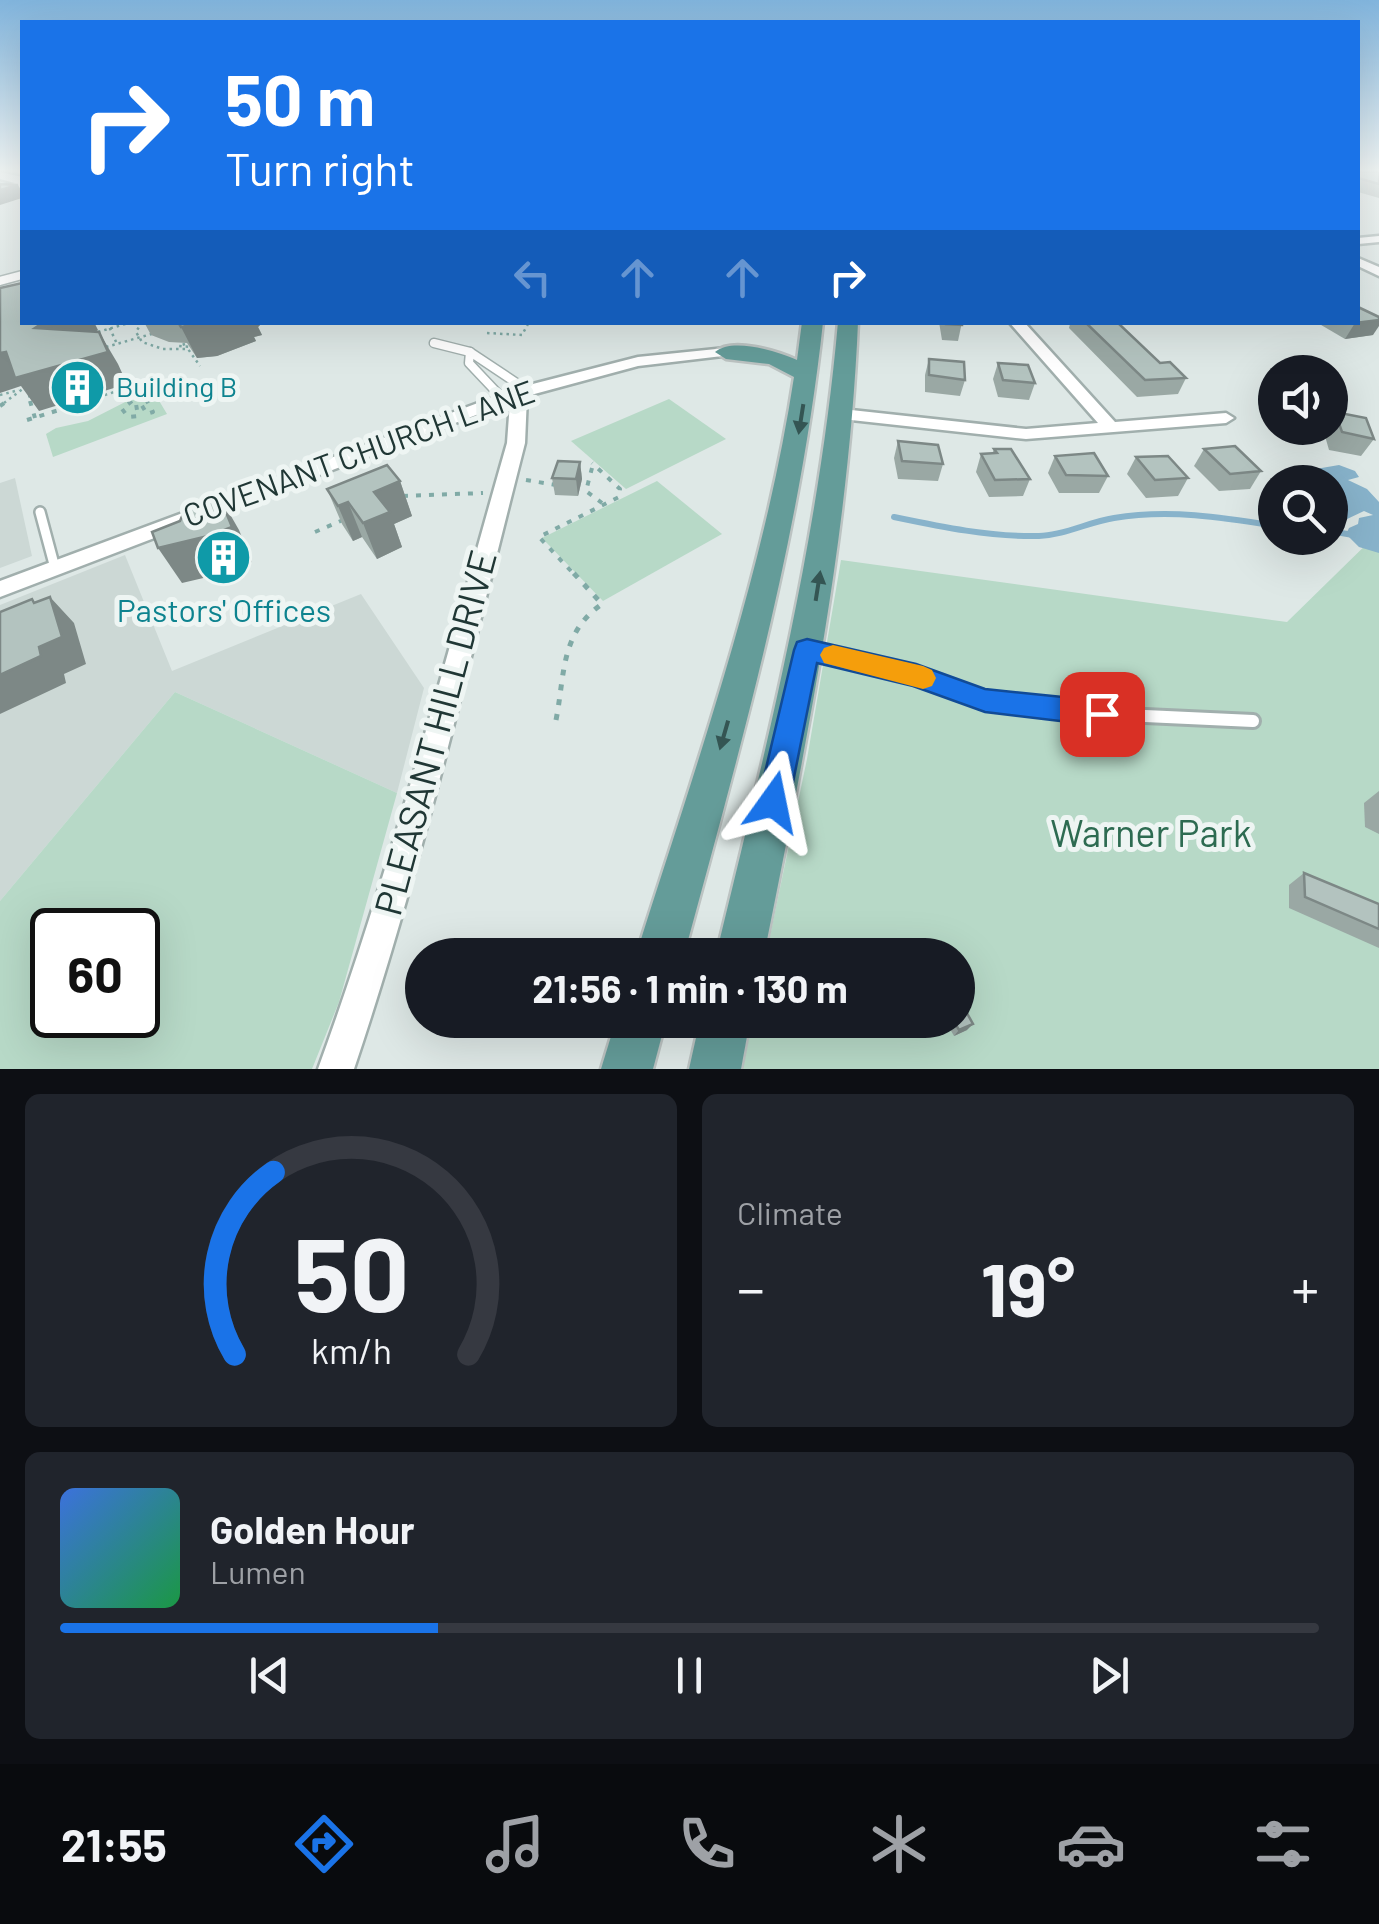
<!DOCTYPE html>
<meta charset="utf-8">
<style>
body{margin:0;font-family:Barlow,sans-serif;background:#20242c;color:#f1f3f6;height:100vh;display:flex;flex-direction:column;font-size:38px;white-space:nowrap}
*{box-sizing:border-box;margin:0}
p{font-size:32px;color:#9ea1a6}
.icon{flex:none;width:55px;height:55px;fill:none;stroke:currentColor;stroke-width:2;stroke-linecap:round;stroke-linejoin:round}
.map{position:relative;height:1069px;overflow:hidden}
.panel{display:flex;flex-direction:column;gap:25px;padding:25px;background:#0d0f14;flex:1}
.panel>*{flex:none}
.banner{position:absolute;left:20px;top:20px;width:1340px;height:305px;border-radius:0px;box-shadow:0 10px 40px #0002;background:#1a73e8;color:#fff;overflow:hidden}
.fabs{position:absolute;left:1258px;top:355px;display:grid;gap:20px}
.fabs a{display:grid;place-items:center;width:90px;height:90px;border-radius:50%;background:#171b24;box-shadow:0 10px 40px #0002;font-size:50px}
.speed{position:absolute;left:30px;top:908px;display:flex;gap:20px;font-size:50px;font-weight:700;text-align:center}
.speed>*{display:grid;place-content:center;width:130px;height:130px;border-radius:50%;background:#171b24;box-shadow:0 10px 40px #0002;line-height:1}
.speed .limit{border:5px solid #111;border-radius:15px;background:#fff;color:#111}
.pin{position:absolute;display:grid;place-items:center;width:85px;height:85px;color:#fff;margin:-42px;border-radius:20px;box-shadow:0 5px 15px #0006}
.me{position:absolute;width:110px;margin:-55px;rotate:12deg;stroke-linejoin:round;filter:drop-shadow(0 0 8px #0008)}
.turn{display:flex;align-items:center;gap:35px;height:210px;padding:0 40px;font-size:45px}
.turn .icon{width:130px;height:130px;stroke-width:2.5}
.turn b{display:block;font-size:70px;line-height:85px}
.lanes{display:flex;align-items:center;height:95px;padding:0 40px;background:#0003;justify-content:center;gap:50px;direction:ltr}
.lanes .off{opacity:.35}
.big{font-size:75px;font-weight:700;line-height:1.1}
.panel .tile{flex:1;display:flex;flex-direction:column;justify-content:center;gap:15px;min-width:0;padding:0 35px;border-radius:15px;background:#20242c}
.panel .dial{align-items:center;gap:0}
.dial svg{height:260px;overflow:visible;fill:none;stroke:#363941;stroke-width:7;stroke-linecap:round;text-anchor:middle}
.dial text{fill:#f1f3f6;stroke:none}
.song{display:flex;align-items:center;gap:30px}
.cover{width:120px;height:120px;border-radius:15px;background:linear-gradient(135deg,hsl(220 70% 55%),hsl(140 70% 35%))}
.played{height:10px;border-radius:5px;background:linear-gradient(90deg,#1a73e8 30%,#363941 30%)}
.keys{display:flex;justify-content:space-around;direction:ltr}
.heat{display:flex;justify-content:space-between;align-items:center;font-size:55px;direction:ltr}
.panel .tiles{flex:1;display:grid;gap:25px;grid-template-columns:1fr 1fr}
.tile:last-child{grid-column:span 2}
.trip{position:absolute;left:405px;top:938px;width:570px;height:100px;border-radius:50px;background:#171b24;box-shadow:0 10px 40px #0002;font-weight:700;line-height:100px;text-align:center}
.dock{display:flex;height:160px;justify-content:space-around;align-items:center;background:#090b0e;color:#9ea1a6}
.dock .icon{width:70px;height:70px}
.dock .on{color:#1a73e8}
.dock b{font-size:45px;color:#f1f3f6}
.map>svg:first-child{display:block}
.built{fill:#ccd8d5}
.green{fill:#b7d9c7;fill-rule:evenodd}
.water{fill:#88b3cb}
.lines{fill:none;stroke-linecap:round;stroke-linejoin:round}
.stream{stroke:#88b3cb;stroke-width:6}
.service-far2-casing{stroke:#a1afad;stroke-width:11}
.service-far1-casing{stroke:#a1afad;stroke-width:14}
.service-casing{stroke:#a1afad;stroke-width:18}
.minor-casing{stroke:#a1afad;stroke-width:5}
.tertiary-casing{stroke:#a1afad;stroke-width:5}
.primary-casing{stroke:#bcc3c2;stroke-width:5}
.path-far2{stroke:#80aaa6;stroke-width:2.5;stroke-dasharray:2.5 4;stroke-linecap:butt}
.path-far1{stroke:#80aaa6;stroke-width:4;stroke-dasharray:5 8;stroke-linecap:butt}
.path{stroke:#80aaa6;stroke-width:5;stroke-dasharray:6 9;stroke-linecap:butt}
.service-far2{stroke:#fff;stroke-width:8}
.service-far1{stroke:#fff;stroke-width:9}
.service{stroke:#fff;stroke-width:12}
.minor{fill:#fff;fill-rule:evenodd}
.tertiary{fill:#fff;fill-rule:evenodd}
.primary{fill:#649c99;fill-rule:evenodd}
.wall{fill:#9aa8a4}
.shaded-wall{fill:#7d8886}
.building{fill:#b3c3bf;stroke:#7d8886;stroke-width:2.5}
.oneway{fill:#345553}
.route{fill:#1a73e8;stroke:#114b97;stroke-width:2.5}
.slow{fill:#f59e0b}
.labels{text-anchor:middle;stroke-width:10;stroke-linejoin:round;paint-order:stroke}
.far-culture-label{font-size:28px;fill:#0d838f;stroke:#eef5f3;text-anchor:start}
.street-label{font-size:32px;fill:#203735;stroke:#eef5f3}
.culture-label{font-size:32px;fill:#0d838f;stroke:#eef5f3}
.near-street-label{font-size:38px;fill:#203735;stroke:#eef5f3}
.near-park-label{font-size:38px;fill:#2d6b51;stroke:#eef5f3}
</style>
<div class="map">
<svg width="1379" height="1069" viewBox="0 0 1379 1069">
<rect width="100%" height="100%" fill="#dee8e6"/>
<!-- built -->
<g class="built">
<polygon points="15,478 32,556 0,568 0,483"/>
<polygon points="125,555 172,671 361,594 424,688 397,793 175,692 0,901 0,605"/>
</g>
<!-- green -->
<g class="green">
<polygon points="155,385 152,389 167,414 53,457 46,434 56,428 88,421 135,397 145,386"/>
<polygon points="669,399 726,439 626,489 571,441"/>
<polygon points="657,481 722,534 603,601 542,538"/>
<polygon points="1379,532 1379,1069 742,1069 752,1020 958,1020 958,955 766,955 807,759 841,560 1287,622"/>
<path d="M175 692 397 793 339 1002 312 1069H0V901ZM52 930H138V1015H52Z"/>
</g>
<!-- water -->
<polygon class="water" points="1339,465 1355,471 1359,477 1348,480 1367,489 1379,502 1379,553 1359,547 1346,534 1349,528 1358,524 1359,518 1373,515 1364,511 1345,520 1330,517 1330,482 1315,482 1317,479 1304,471"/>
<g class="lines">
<!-- stream -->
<g class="stream">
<path d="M894 517C942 527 990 537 1039 536 1066 535 1088 522 1114 518 1168 509 1222 517 1275 526"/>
<polyline points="1330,531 1353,535"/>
</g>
<defs>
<g id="service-far2">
<polyline points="0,281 22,275"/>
<polyline points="434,343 470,352 527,390"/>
<polyline points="470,352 469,363 503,399"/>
</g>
<polyline id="service-far1" points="40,512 55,568"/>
<polyline id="service" points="808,650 915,675 985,701 1102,714 1253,721"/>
<g id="minor">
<polygon points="22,181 22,187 0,193 0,187"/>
<polygon points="1379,236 1379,242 1358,244 1358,238"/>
<polygon points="1358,258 1379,267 1379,276 1358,266"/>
<polygon points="1009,322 1024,322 1115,422 1226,413 1234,418 1226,423 1026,439 842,419 834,414 842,409 1026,429 1098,423"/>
<path d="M726 348 731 349V355L638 366 527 396 525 443C471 653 423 864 354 1069H318C393 864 447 653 507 443L510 402 0 597V581L521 387 638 357Z"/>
</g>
<polygon id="tertiary" points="0,172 22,177 22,185 0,179"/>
<g id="primary">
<path d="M802 322H823C800 537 741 746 684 955H636C696 765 764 574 794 377L769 364 726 359 715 352C732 337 777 351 797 360Z"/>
<path d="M838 322H858C849 537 806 745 764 955H716C767 745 819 538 838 322Z"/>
<polygon points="616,1020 666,1020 653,1069 601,1069"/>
<polygon points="700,1020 750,1020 741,1069 689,1069"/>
</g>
</defs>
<!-- service-far2 casing -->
<use href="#service-far2" class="service-far2-casing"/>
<!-- service-far1 casing -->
<use href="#service-far1" class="service-far1-casing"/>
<!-- service casing -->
<use href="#service" class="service-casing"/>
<!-- minor casing -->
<use href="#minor" class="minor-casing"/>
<!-- tertiary casing -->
<use href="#tertiary" class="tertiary-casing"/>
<!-- primary casing -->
<use href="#primary" class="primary-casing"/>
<!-- path-far2 -->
<g class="path-far2">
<polyline points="107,322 117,344"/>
<polyline points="142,322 136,332 142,342 163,349 188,349 200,366"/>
<polyline points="98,332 132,322"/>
<polyline points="487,333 522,335 529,322"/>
<polyline points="185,344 179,346 190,347"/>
<polyline points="106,347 155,333"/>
<polyline points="144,382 146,386 163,381"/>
<polyline points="144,394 149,403"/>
<polyline points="0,395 19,390"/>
<polyline points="29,395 31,403"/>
<polyline points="4,403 24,388"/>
<polyline points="80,403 161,377 163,381"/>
<polyline points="129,403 151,385"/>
</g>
<!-- path-far1 -->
<g class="path-far1">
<polyline points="30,401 35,418"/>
<polyline points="132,401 122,409 128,417 138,416 136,404 141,404 147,414 153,412 147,401"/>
<polyline points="0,406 7,401"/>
<polyline points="27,420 88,401"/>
<polyline points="592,468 586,491 602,503"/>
<polyline points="526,480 556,485"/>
<polyline points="403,496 483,493"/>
<polyline points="315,532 343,520"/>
<polyline points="571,571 539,537 619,497 620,489 592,463"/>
</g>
<!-- path -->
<path class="path" d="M556 720C565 675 560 633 602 604L569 568"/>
<!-- service-far2 -->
<use href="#service-far2" class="service-far2"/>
<!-- service-far1 -->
<use href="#service-far1" class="service-far1"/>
<!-- service -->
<use href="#service" class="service"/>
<!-- minor -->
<use href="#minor" class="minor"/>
<!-- tertiary -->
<use href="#tertiary" class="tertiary"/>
<!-- primary -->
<use href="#primary" class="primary"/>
</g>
<!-- wall -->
<g class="wall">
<polygon points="1358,172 1379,172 1379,198 1358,192"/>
<polygon points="144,322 263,322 258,327 262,335 254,337 256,341 217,356 197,358 187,343 169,342 151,335"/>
<polygon points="939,322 962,322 958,341 942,340"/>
<polygon points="1069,322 1117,322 1160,363 1186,378 1178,394 1137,397 1069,328 1070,324"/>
<polygon points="1316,322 1358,322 1373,335 1345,339"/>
<polygon points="929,359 965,380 960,396 925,392 925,375"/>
<polygon points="998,363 1035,383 1029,400 998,397 993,379"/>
<polygon points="1335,412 1374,439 1361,456 1329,450 1323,429 1325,428 1330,428 1330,420"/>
<polygon points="898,441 943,464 938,481 898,479 894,458"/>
<polygon points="994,449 1030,479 1023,496 989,497 976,472 981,454 992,454"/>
<polygon points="1204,449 1261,471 1250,489 1219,491 1194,466"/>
<polygon points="1055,456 1108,476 1099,493 1059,493 1048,473"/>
<polygon points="1136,457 1188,478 1178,496 1146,498 1127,474"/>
<polygon points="580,462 582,479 578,496 555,495 552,478"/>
<polygon points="400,481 412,516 394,524 402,547 377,559 362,537 353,541 342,524 327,489"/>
<polygon points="1379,791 1379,834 1365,827 1364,803"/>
<polygon points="1304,873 1379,904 1379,948 1289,908 1289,885"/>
<polygon points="945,1020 958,1020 967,1030 954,1036"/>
</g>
<!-- shaded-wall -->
<g class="shaded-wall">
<polygon points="18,185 22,192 22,198 0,205 0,190"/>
<polygon points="1379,320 1379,326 1373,335 1345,339 1355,323"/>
<polygon points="44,322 94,322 98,330 56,360 35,328"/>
<polygon points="206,322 263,322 258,327 262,335 254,337 256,341 217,356 197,358 181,327"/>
<polygon points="99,332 118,364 127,384 39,411 21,386 0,393 0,353"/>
<polygon points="580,462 582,479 578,496 576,479"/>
<polygon points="400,481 412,516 394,524 402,547 377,559 363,523 374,492"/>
<polygon points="219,495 239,530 252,562 229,572 182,583 158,548"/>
<polygon points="348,502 362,537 353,541 338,506"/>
<polygon points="50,597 74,623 86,664 64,674 66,683 0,714 0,675 39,647"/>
<polygon points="973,1024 967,1030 954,1036 959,1030"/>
</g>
<!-- building -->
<g class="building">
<polygon points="1358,172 1379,172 1379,184 1358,178"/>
<polygon points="0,184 18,185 0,190"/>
<polygon points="22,283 22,322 44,322 35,328 99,332 108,352 15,378 6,352 0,353 0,288"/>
<polygon points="1358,307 1379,317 1379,320 1355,323 1354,322 1358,322"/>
<polygon points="178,322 206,322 181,327"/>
<polygon points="946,322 962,322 962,325 946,324"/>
<polygon points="1085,322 1117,322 1160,363 1170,362 1186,378 1145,380"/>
<polygon points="929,359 964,362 965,380 929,375"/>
<polygon points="998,363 1028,365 1035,383 1003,380"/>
<polygon points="1335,412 1366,418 1374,439 1342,432"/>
<polygon points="898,441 938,445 943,464 902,461"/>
<polygon points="1235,446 1261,471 1230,474 1204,449"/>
<polygon points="994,449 1011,449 1030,479 995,480 981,454 997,453"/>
<polygon points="1094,453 1108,476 1066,475 1055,456"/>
<polygon points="1168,456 1188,478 1155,480 1136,457"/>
<polygon points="558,461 580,462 576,479 552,478"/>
<polygon points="387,465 400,481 374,492 390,512 363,523 348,502 338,506 327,489"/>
<polygon points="219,495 232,527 208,536 158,548 152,532 180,521 186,507"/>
<polygon points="50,597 62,637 39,647 41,656 0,675 0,612 32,599 34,603"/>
<polygon points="1304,873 1379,904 1379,929 1305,897"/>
<polygon points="958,997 973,1024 959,1030 953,1020 958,1020"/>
</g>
<!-- one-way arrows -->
<defs><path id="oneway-solid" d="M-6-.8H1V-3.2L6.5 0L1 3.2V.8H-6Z" transform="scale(2.5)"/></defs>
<g class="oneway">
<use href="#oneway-solid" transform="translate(801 419) rotate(99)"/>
<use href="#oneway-solid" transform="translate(818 586) rotate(-81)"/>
<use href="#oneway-solid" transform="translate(724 735) rotate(106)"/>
</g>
<!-- sky -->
<linearGradient id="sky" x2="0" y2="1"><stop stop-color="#81b4dc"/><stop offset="0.53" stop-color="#f0f5f4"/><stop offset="1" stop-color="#f0f5f4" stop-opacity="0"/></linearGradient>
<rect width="1379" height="322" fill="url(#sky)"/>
<!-- route -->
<polygon class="route" points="807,639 916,664 985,689 1102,701 1112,705 1116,714 1112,722 1102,726 985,712 913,686 817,663 789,802 784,813 773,817 762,813 758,802 794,650 797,642"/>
<!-- slow -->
<polygon class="slow" points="833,645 923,666 932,670 936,678 932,686 923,689 824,663 820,655 824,648"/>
<!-- icons -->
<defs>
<symbol id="building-disc" viewBox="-11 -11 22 22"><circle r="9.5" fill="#0f9aa8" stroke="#eef5f3"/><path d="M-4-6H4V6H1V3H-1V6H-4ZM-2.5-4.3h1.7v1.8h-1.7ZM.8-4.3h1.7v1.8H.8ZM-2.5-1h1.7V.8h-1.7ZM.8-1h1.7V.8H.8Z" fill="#fff"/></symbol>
</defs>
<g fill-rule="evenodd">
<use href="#building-disc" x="46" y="356" width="63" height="63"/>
<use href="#building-disc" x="192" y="526" width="63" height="63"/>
</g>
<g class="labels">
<!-- far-culture labels -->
<g class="far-culture-label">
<text x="116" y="397">Building B</text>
</g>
<!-- street labels -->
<g class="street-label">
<text transform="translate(359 454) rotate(-20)" y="11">COVENANT CHURCH LANE</text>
</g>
<!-- culture labels -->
<g class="culture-label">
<text x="224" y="622">Pastors' Offices</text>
</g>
<!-- near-street labels -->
<g class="near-street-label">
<text transform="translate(436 733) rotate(-75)" y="13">PLEASANT HILL DRIVE</text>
</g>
<!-- near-park labels -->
<g class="near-park-label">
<text x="1151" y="847">Warner Park</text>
</g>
</g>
</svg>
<div class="fabs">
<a><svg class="icon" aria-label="sound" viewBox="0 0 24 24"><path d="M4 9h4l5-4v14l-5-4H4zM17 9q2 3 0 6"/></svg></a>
<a><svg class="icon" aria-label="search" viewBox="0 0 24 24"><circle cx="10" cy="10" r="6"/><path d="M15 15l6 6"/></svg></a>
</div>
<div class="speed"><div class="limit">60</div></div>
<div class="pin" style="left:1102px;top:714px;background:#d93025"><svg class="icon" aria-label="arrive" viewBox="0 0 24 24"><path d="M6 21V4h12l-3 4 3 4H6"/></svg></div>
<svg class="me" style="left:773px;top:802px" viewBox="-20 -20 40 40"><path d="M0-17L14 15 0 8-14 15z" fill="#1a73e8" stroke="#fff" stroke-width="4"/></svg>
<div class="trip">21:56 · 1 min · 130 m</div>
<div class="banner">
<div class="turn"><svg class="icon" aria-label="right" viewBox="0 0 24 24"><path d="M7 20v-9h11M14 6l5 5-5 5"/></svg><div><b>50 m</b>Turn right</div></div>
<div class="lanes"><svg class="icon off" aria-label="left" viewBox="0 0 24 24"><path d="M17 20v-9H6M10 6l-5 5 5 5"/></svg><svg class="icon off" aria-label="ahead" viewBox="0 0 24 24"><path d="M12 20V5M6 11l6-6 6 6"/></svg><svg class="icon off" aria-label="ahead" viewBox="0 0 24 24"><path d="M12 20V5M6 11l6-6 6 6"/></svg><svg class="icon" aria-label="right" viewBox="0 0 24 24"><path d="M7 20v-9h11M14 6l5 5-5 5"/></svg></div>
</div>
</div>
<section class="panel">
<div class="tiles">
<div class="tile dial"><svg viewBox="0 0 100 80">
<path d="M14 69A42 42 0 1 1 86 69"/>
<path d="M14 69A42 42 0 0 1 26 13" stroke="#1a73e8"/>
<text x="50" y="56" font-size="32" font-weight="700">50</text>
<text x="50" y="72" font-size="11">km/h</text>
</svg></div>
<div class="tile"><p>Climate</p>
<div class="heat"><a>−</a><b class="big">19°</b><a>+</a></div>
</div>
<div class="tile">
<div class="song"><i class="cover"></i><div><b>Golden Hour</b><p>Lumen</p></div></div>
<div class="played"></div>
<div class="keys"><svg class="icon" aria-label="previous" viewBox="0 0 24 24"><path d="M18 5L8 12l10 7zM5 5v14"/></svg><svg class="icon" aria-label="pause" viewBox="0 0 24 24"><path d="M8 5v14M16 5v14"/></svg><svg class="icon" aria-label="next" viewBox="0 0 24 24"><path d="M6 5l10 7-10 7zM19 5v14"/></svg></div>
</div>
</div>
</section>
<nav class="dock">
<b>21:55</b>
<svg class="icon on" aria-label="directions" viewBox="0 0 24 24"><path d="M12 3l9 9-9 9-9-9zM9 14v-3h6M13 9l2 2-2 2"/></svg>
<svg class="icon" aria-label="music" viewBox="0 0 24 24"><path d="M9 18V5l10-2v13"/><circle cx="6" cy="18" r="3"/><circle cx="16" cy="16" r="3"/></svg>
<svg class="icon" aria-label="phone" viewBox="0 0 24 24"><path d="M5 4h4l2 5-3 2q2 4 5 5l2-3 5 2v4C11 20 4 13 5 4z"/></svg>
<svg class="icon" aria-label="climate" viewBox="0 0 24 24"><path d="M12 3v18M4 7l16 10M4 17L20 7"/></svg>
<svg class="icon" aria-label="car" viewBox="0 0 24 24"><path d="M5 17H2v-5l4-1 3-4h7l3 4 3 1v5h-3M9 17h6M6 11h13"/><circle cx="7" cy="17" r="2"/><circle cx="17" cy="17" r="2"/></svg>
<svg class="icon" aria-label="filters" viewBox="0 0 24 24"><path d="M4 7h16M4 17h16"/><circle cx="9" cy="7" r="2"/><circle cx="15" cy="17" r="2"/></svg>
</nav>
